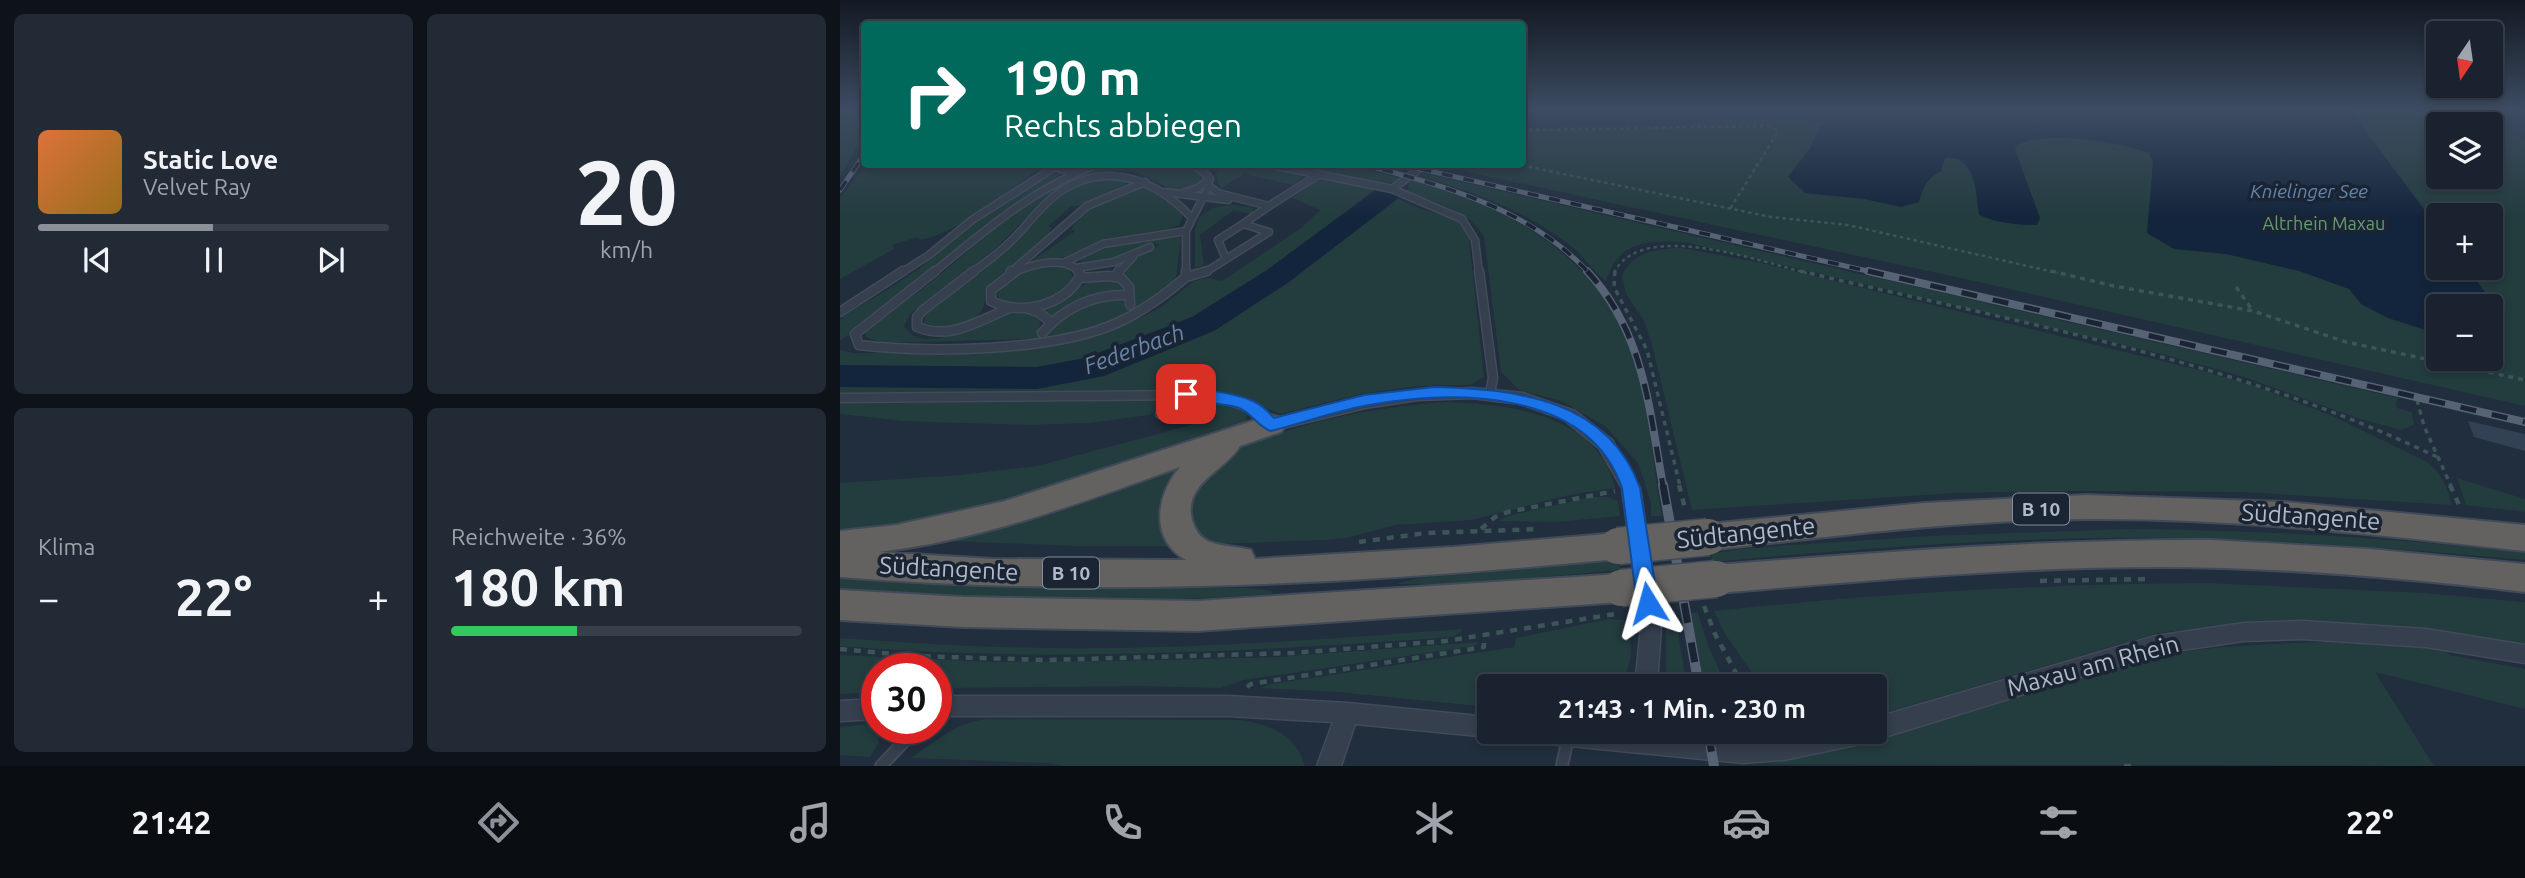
<!DOCTYPE html>
<html lang="de">
<meta charset="utf-8">
<style>
body{margin:0;font-family:Ubuntu,sans-serif;background:#222a36;color:#f1f3f6;height:100vh;display:flex;flex-direction:column;font-size:26px;white-space:nowrap}
*{box-sizing:border-box;margin:0}
p{font-size:23px;color:#9fa4aa}
.icon{flex:none;width:38px;height:38px;fill:none;stroke:currentColor;stroke-width:2;stroke-linecap:round;stroke-linejoin:round}
.map{position:relative;flex:1;overflow:hidden}
.sheet{display:flex;flex-direction:column;gap:14px;padding:14px;background:#0e1319;width:840px}
.sheet>*{flex:none}
.top-card{position:absolute;left:21px;top:21px;width:665px;height:147px;border-radius:7px;box-shadow:0 4px 10px #0003,0 0 0 2px #373f4a;background:#00695c;color:#fff;overflow:hidden}
.needle{width:46px;rotate:193deg}
.controls{position:absolute;left:1586px;top:21px;display:grid;gap:14px}
.controls a{display:grid;place-items:center;width:77px;height:77px;border-radius:7px;background:#19222e;box-shadow:0 4px 10px #0003,0 0 0 2px #373f4a;font-size:35px}
.speed{position:absolute;left:21px;top:653px;display:flex;gap:14px;font-size:35px;font-weight:700;text-align:center}
.speed>*{display:grid;place-content:center;width:91px;height:91px;border-radius:50%;background:#19222e;box-shadow:0 4px 10px #0003,0 0 0 2px #373f4a;line-height:1}
.speed .limit{border:10px solid #d22;background:#fff;color:#111}
.pin{position:absolute;display:grid;place-items:center;width:60px;height:60px;color:#fff;margin:-30px;border-radius:14px;box-shadow:0 4px 10px #0006}
.me{position:absolute;width:77px;margin:-38px;rotate:352deg;stroke-linejoin:round;filter:drop-shadow(0 0 5px #0008)}
.turn{display:flex;align-items:center;gap:24px;height:147px;padding:0 28px;font-size:32px}
.turn .icon{width:91px;height:91px;stroke-width:2.5}
.turn b{display:block;font-size:49px;line-height:60px}
.big{font-size:52px;font-weight:700;line-height:1.1}
.sheet .tile{flex:1;display:flex;flex-direction:column;justify-content:center;gap:10px;min-width:0;padding:0 24px;border-radius:10px;background:#222a36}
.sheet .dial{align-items:center;gap:0}
.dial b{font-size:91px;line-height:1}
.song{display:flex;align-items:center;gap:21px}
.cover{width:84px;height:84px;border-radius:10px;background:linear-gradient(135deg,hsl(20 70% 55%),hsl(40 70% 35%))}
.played{height:7px;border-radius:4px;background:linear-gradient(90deg,#8c9099 50%,#373f4a 50%)}
.keys{display:flex;justify-content:space-around;direction:ltr}
.heat{display:flex;justify-content:space-between;align-items:center;font-size:38px;direction:ltr}
.charge{height:10px;border-radius:5px;background:linear-gradient(90deg,#34c759 36%,#373f4a 0)}
.sheet .tiles{flex:1;display:grid;gap:14px;grid-template-columns:repeat(2,1fr)}
.trip{position:absolute;left:637px;top:674px;width:410px;height:70px;border-radius:7px;background:#19222e;box-shadow:0 4px 10px #0003,0 0 0 2px #373f4a;font-weight:700;line-height:70px;text-align:center}
.tab-bar{display:flex;height:112px;justify-content:space-around;align-items:center;background:#0a0e12;color:#9fa4aa}
.tab-bar .icon{width:49px;height:49px}
.tab-bar .selected{color:#8c9099}
.tab-bar b{font-size:32px;color:#f1f3f6}
main{display:flex;flex:1;min-height:0}
.map>svg:first-child{display:block}
.green{fill:#233c3e;fill-rule:evenodd}
.water{fill:#13253c}
.lines{fill:none;stroke-linecap:round;stroke-linejoin:round}
.river{fill:#13253c;fill-rule:evenodd}
.building{fill:#324254}
.service-far2-casing{stroke:#414b59;stroke-width:9}
.service-far1-casing{stroke:#414b59;stroke-width:11}
.service-casing{stroke:#414b59;stroke-width:14}
.minor-casing{stroke:#414b59;stroke-width:3}
.trunk-casing{stroke:#404a58;stroke-width:4}
.path-far2{stroke:#3c5556;stroke-width:2.5;stroke-dasharray:3.5 3.5;stroke-linecap:butt}
.path-far1{stroke:#3c5556;stroke-width:3.5;stroke-dasharray:5 5;stroke-linecap:butt}
.path{stroke:#3c5556;stroke-width:4.5;stroke-dasharray:7 7;stroke-linecap:butt}
.service-far2{stroke:#353f4d;stroke-width:6}
.service-far1{stroke:#353f4d;stroke-width:8}
.service{stroke:#353f4d;stroke-width:10}
.minor{fill:#353f4d;fill-rule:evenodd}
.trunk{fill:#646260;fill-rule:evenodd}
.rail-far2-casing{stroke:#566375;stroke-width:5}
.rail-far1-casing{stroke:#566375;stroke-width:8}
.rail-casing{stroke:#566375;stroke-width:10}
.rail-far2{stroke:#1a2432;stroke-width:3.5;stroke-dasharray:11;stroke-linecap:butt}
.rail-far1{stroke:#1a2432;stroke-width:5;stroke-dasharray:16;stroke-linecap:butt}
.rail{stroke:#1a2432;stroke-width:7;stroke-dasharray:20;stroke-linecap:butt}
.trunk-bridge-casing{stroke:#404a58;stroke-width:39;stroke-linecap:butt}
.trunk-bridge{stroke:#646260;stroke-width:36}
.route{fill:#1a73e8;stroke:#114b97;stroke-width:2}
.labels{text-anchor:middle;stroke-width:7;stroke-linejoin:round;paint-order:stroke}
.far-park-label{font-size:18px;fill:#659c71;stroke:#1a2432}
.far-water-label{font-size:19px;font-style:italic;fill:#6685ab;stroke:#1a2432}
.shield{fill:#1a2432;stroke:#838d9c;stroke-width:2}
.shield-label{font-size:19px;font-weight:bold;fill:#b0bac9}
.water-label{font-size:23px;font-style:italic;fill:#6685ab;stroke:#1a2432}
.near-street-label{font-size:24px;fill:#b0bac9;stroke:#1a2432}
</style>
<main>
<section class="sheet">
<div class="tiles">
<div class="tile">
<div class="song"><i class="cover"></i><div><b>Static Love</b><p>Velvet Ray</p></div></div>
<div class="played"></div>
<div class="keys"><svg class="icon" aria-label="previous" viewBox="0 0 24 24"><path d="M18 5L8 12l10 7zM5 5v14"/></svg><svg class="icon" aria-label="pause" viewBox="0 0 24 24"><path d="M8 5v14M16 5v14"/></svg><svg class="icon" aria-label="next" viewBox="0 0 24 24"><path d="M6 5l10 7-10 7zM19 5v14"/></svg></div>
</div>
<div class="tile dial"><b>20</b><p>km/h</p></div>
<div class="tile"><p>Klima</p>
<div class="heat"><a>−</a><b class="big">22°</b><a>+</a></div>
</div>
<div class="tile"><p>Reichweite · 36%</p><b class="big">180 km</b><div class="charge"></div></div>
</div>
</section>
<div class="map">
<svg width="1685" height="766" viewBox="0 0 1685 766">
<rect width="100%" height="100%" fill="#212e3d"/>
<!-- green -->
<g class="green">
<polygon points="0,110 24,110 24,133 0,177"/>
<path d="M851 110H1625L1685 140V406L1125 279 596 165 682 164 683 132 700 129 851 128ZM1598 124H1650V177H1598ZM1598 215H1650V268H1598ZM1598 306H1650V359H1598Z"/>
<path d="M26 165H204C168 190 125 231 80 240L78 237 52 245 54 249 0 279V198Z"/>
<path d="M268 165C291 165 351 157 363 179L362 183 339 191C319 187 306 171 285 171 212 169 193 219 144 258 120 277 94 293 71 313L64 326C93 371 174 282 201 322L196 335H204C232 310 244 299 283 298L285 309 294 307 293 282 283 273 300 256 320 245 315 243 270 261 243 264 241 259 274 244 338 236 341 239 336 277 330 285 310 303 271 322 230 333 186 339 42 343 26 337 25 332C39 313 63 304 81 290 141 244 192 183 268 165Z"/>
<polygon points="364,165 415,165 465,174 453,185 404,174 380,189 376,172"/>
<polygon points="435,165 509,165 564,179 542,184"/>
<path d="M224 172 146 224 97 267 0 341V319C25 302 52 288 77 270 89 261 98 251 109 241 128 224 200 173 224 172Z"/>
<path d="M583 173 1558 398 1556 403 1557 408 1572 412 1574 425 1561 430 1517 418 1407 378 1318 353 848 243C810 240 779 239 766 281 752 271 744 256 731 246 686 211 634 192 580 176Z"/>
<path d="M269 178 286 181V184L238 206H232L208 226 212 227 208 236 148 288C143 295 146 302 143 308 136 326 97 333 83 324L88 309C113 291 138 273 162 254 202 221 211 186 269 178Z"/>
<polygon points="477,180 535,189 581,209 603,215 618,221 629,239 644,377 630,385 580,386 521,394 440,414 398,395 368,391 0,393 0,350 14,353 48,353 213,346 261,334 304,316 321,307 354,281 367,278 382,281 461,228 480,210 452,198"/>
<path d="M574 180C670 209 755 252 791 352 809 402 813 464 822 516H811V503L798 463 765 426 721 401 679 390 661 372 644 237C629 210 595 202 567 192L569 183Z"/>
<path d="M305 187 344 213 339 225 329 229 278 237 251 245 225 257 182 267 234 232 235 230H231C242 207 281 188 305 187Z"/>
<polygon points="390,205 412,207 413,212 411,214 394,210 360,235 364,265 355,268 355,231 359,217 373,208"/>
<path d="M842 248 917 262 1363 371 1412 385 1493 416 1585 461C1602 472 1607 487 1612 505L1404 492 1217 491 1116 493 852 510 812 345 804 321 786 294 782 276C791 252 819 248 842 248Z"/>
<path d="M220 267 228 269 233 276C227 300 179 312 159 298L158 293C169 272 198 265 220 267Z"/>
<path d="M262 279 278 280 283 290C256 293 237 302 214 317L198 309C221 300 241 282 262 279Z"/>
<polygon points="337,398 309,415 250,423 189,425 63,421 0,414 0,403"/>
<path d="M366 401C380 400 398 404 407 415L405 423 123 517 0 532V483L119 475 197 466 351 425 363 418 362 407 334 412Z"/>
<path d="M605 402C666 403 759 414 775 488L729 495 632 520 556 525 506 538 483 540 380 544C370 542 363 537 357 530 332 498 374 462 399 448 465 421 534 407 605 402Z"/>
<polygon points="362,452 332,546 235,546 86,540"/>
<polygon points="1617,478 1685,499 1685,512 1626,505"/>
<polygon points="752,497 768,497 778,501 780,516 717,522 658,521 667,516"/>
<path d="M1289 529C1421 530 1553 538 1685 552V560C1567 549 1450 540 1332 538 1178 536 1025 548 872 562L871 554 908 548 1089 536Z"/>
<polygon points="779,561 780,570 627,584 556,584 579,578"/>
<path d="M0 577 194 588H408L432 591 431 594C288 605 143 600 0 589Z"/>
<path d="M1368 583 1584 593 1685 602V647L1608 632 1476 621 1407 623 1318 633 1034 716V686H921L885 634 874 611C1039 593 1203 584 1368 583Z"/>
<polygon points="851,613 858,613 868,645 886,686 864,686"/>
<polygon points="835,615 847,686 826,686 826,616"/>
<path d="M769 619 784 620C794 647 794 660 779 686H649V707L497 692 421 688 431 684 674 647 676 638Z"/>
<path d="M622 629V632L612 637 583 639C389 653 194 662 0 646V638C69 643 138 647 207 648 346 650 484 639 622 629Z"/>
<polygon points="639,642 634,646 404,680 380,688 300,686 96,688 96,668 37,668 37,692 0,694 0,655 155,662 274,661 438,657"/>
<path d="M1487 642 1604 649 1610 655 1685 669V709L1535 672 1594 766 875 764C896 764 919 766 939 762 1055 741 1164 698 1276 666 1345 646 1415 644 1487 642Z"/>
<path d="M145 719 400 720C431 725 455 733 465 766H224L206 763 71 758C94 742 116 723 145 719Z"/>
<polygon points="30,724 39,732 38,744 30,757 0,755 0,727"/>
</g>
<!-- water -->
<path class="water" d="M861 110H1510L1598 228V268H1627L1660 312 1659 333 1650 335V306H1598V334L1548 318 1521 304 1509 289 1459 271 1386 254 1334 249 1307 233 1313 162 1309 153C1280 142 1205 130 1177 145L1175 149 1200 218 1197 225C1177 225 1157 223 1139 215 1136 193 1136 155 1105 158L1101 171C1087 178 1083 187 1079 202L1061 207 1024 199 965 193 948 177 970 148 981 123 955 118 865 119Z"/>
<g class="lines">
<!-- river -->
<g class="river">
<polygon points="781,110 870,110 874,115 870,120 862,122 682,127 682,113"/>
<polygon points="547,186 556,188 560,194 556,200 449,282 374,331 264,376 197,389 0,387 0,365 197,367 245,358 352,317 427,270 538,188"/>
</g>
</g>
<!-- building -->
<polygon class="building" points="1628,421 1685,434 1685,451 1634,437"/>
<g class="lines">
<defs>
<g id="service-far2">
<polyline points="426,164 552,189 622,219 635,240 639,273"/>
<polyline points="369,186 378,193 429,206 478,175"/>
<polyline points="552,189 586,164"/>
<polyline points="325,192 388,200"/>
<polyline points="343,193 358,188 370,179"/>
<polyline points="403,224 429,206"/>
<polyline points="223,263 263,244 346,231"/>
<polyline points="236,268 274,262 310,247"/>
<polyline points="61,273 89,255 132,220 215,167 233,173"/>
<path d="M93 273C145 230 194 188 258 164"/>
<path d="M131 273C147 262 163 250 177 235 190 221 202 205 218 193 265 160 315 179 351 217"/>
<polyline points="170,273 247,206 305,182"/>
<path d="M172 273C191 265 225 254 240 273"/>
<polyline points="278,273 293,257"/>
<polyline points="346,273 346,231 369,186 368,176 352,164"/>
<polyline points="364,273 429,232 403,224 378,240 386,259"/>
</g>
<g id="service-far1">
<path d="M95 271 15 334 19 345C89 353 215 352 279 322 305 310 325 295 346 277V271"/>
<path d="M134 271 83 310 77 317V327C110 341 140 320 170 308"/>
<path d="M176 271 151 290V301C182 316 224 306 241 275L238 271"/>
<polyline points="639,271 653,378 650,393"/>
<polyline points="170,275 171,271"/>
<polyline points="276,275 279,271"/>
<polyline points="346,277 367,271"/>
<polyline points="240,278 268,276 281,278 289,287 290,305"/>
<polyline points="186,308 198,312 211,322"/>
<polyline points="0,312 63,271"/>
<path d="M202 333C225 307 253 294 288 295"/>
<path d="M0 398 364 395C390 399 412 406 431 425"/>
<polyline points="320,414 362,396"/>
</g>
<g id="service">
<polyline points="41,766 77,728"/>
<polyline points="722,766 728,737"/>
</g>
<g id="minor">
<path d="M632 388 683 393 735 411 772 440 800 488 821 627 817 686H795L801 627 782 488 759 448 723 419 681 404 632 398 578 400 525 408 431 431 423 425 431 419C498 402 563 390 632 388Z"/>
<polygon points="1463,621 1586,629 1685,645 1685,663 1586,647 1463,639 1404,641 1315,654 1025,743 944,760 903,763 698,743 690,739 687,732 803,732 903,741 944,738 976,732 1034,732 1034,718 1315,636 1404,623"/>
<polygon points="96,696 388,696 508,703 649,717 649,732 658,732 649,737 515,724 501,766 477,766 493,722 388,716 96,716"/>
<polygon points="37,699 37,719 0,721 0,701"/>
</g>
<g id="trunk">
<path d="M431 415 441 418 446 425 441 432 400 446C385 471 343 483 352 520 355 529 359 537 368 541 381 547 398 546 411 550L415 559 614 547 778 533 790 537 795 546 790 555 778 559C515 584 264 598 0 577V531L56 525 165 501ZM340 467C316 495 309 539 346 560L152 559 39 552C143 540 243 502 340 467Z"/>
<path d="M1246 495 1445 502 1685 525V551C1540 535 1394 518 1247 519 1121 520 994 536 868 550L856 546 851 537 856 528 868 524 1084 503Z"/>
<path d="M1372 540 1529 549 1685 564V592C1564 578 1442 567 1320 567 1172 567 1024 581 876 593L864 589 859 579 864 569 876 565C1041 552 1206 539 1372 540Z"/>
<polygon points="781,574 793,578 799,588 793,598 781,602 357,631 123,627 0,620 0,590 123,597 357,601"/>
</g>
</defs>
<!-- service-far2 casing -->
<use href="#service-far2" class="service-far2-casing"/>
<!-- service-far1 casing -->
<use href="#service-far1" class="service-far1-casing"/>
<!-- service casing -->
<use href="#service" class="service-casing"/>
<!-- minor casing -->
<use href="#minor" class="minor-casing"/>
<!-- trunk casing -->
<use href="#trunk" class="trunk-casing"/>
<!-- path-far2 -->
<g class="path-far2">
<polyline points="682,111 695,110"/>
<polyline points="682,130 931,126 936,130 936,135 890,209"/>
<polyline points="675,164 931,217 1008,225 1218,273"/>
<path d="M774 273C801 218 921 262 967 273"/>
</g>
<!-- path-far1 -->
<g class="path-far1">
<polyline points="775,271 774,287 807,350 840,486"/>
<path d="M960 271C1175 322 1396 360 1597 457"/>
<polyline points="1211,271 1274,286 1413,311 1506,342 1685,380"/>
<polyline points="1396,287 1413,311"/>
<polyline points="1577,400 1584,426 1611,486"/>
</g>
<!-- path -->
<g class="path">
<polyline points="839,485 846,512"/>
<polyline points="1610,485 1621,509"/>
<polyline points="641,529 655,517 668,512 775,491"/>
<polyline points="519,542 586,533 699,529"/>
<polyline points="1200,581 1308,579"/>
<polyline points="864,606 875,634 903,686"/>
<polyline points="0,649 74,656 206,660 453,653 606,641 775,614"/>
<polyline points="407,687 411,684 644,647 644,636"/>
<polyline points="1284,766 1296,766"/>
</g>
<!-- service-far2 -->
<use href="#service-far2" class="service-far2"/>
<!-- service-far1 -->
<use href="#service-far1" class="service-far1"/>
<!-- service -->
<use href="#service" class="service"/>
<!-- minor -->
<use href="#minor" class="minor"/>
<!-- trunk -->
<use href="#trunk" class="trunk"/>
<defs>
<g id="rail-far2">
<path d="M521 164C603 185 690 209 749 273"/>
<polyline points="559,164 1036,273"/>
<polyline points="0,190 24,155"/>
</g>
<g id="rail-far1">
<path d="M747 271C804 332 809 408 823 486"/>
<polyline points="1028,271 1685,422"/>
</g>
<g id="rail">
<polyline points="823,485 859,686"/>
<polyline points="868,732 874,766"/>
</g>
</defs>
<!-- rail-far2 casing -->
<use href="#rail-far2" class="rail-far2-casing"/>
<!-- rail-far1 casing -->
<use href="#rail-far1" class="rail-far1-casing"/>
<!-- rail casing -->
<use href="#rail" class="rail-casing"/>
<!-- rail-far2 -->
<use href="#rail-far2" class="rail-far2"/>
<!-- rail-far1 -->
<use href="#rail-far1" class="rail-far1"/>
<!-- rail -->
<use href="#rail" class="rail"/>
<defs>
<g id="trunk-bridge">
<polyline points="778,546 868,537"/>
<polyline points="781,588 876,579"/>
</g>
</defs>
<!-- trunk-bridge casing -->
<use href="#trunk-bridge" class="trunk-bridge-casing"/>
<!-- trunk-bridge -->
<use href="#trunk-bridge" class="trunk-bridge"/>
</g>
<!-- sky -->
<linearGradient id="sky" x2="0" y2="1"><stop stop-color="#121922"/><stop offset="0.5" stop-color="#3d4c62"/><stop offset="1" stop-color="#3d4c62" stop-opacity="0"/></linearGradient>
<rect width="1685" height="218" fill="url(#sky)"/>
<!-- route -->
<path class="route" d="M594 387C677 389 768 399 800 488L818 603 815 609 808 612 800 609 797 603 782 488C748 387 610 390 524 406 493 412 462 423 431 431 418 427 412 413 399 408 383 402 347 404 338 394 348 383 399 395 413 401 422 405 428 411 434 418L524 395Z"/>
<g class="labels">
<!-- far-park labels -->
<g class="far-park-label">
<text x="1484" y="230">Altrhein Maxau</text>
</g>
<!-- far-water labels -->
<g class="far-water-label">
<text x="1469" y="198">Knielinger See</text>
</g>
<!-- shield labels -->
<g class="shield">
<rect x="1173" y="493.5" width="56" height="31" rx="5"/>
<rect x="203" y="557.5" width="56" height="31" rx="5"/>
</g>
<g class="shield-label">
<text x="1201" y="516">B 10</text>
<text x="231" y="580">B 10</text>
</g>
<!-- water labels -->
<g class="water-label">
<text transform="translate(294 349) rotate(-20)" y="8">Federbach</text>
</g>
<!-- near-street labels -->
<g class="near-street-label">
<text transform="translate(1471 517) rotate(4)" y="8">Südtangente</text>
<text transform="translate(906 533) rotate(-6)" y="8">Südtangente</text>
<text transform="translate(109 569) rotate(3)" y="8">Südtangente</text>
<text transform="translate(1253 666) rotate(-15)" y="8">Maxau am Rhein</text>
</g>
</g>
</svg>
<div class="controls">
<a><svg class="needle" viewBox="-14 -14 28 28"><path d="M0-13l5 13h-10z" fill="#e53935"/><path d="M0 13l5-13h-10z" fill="#9fa4aa"/></svg></a>
<a><svg class="icon" aria-label="layers" viewBox="0 0 24 24"><path d="M12 4l9 5-9 5-9-5zM3 14l9 5 9-5"/></svg></a>
<a>+</a>
<a>−</a>
</div>
<div class="speed"><div class="limit">30</div></div>
<div class="pin" style="left:346px;top:394px;background:#d93025"><svg class="icon" aria-label="arrive" viewBox="0 0 24 24"><path d="M6 21V4h12l-3 4 3 4H6"/></svg></div>
<svg class="me" style="left:808px;top:603px" viewBox="-20 -20 40 40"><path d="M0-17L14 15 0 8-14 15z" fill="#1a73e8" stroke="#fff" stroke-width="4"/></svg>
<div class="trip">21:43 · 1 Min. · 230 m</div>
<div class="top-card">
<div class="turn"><svg class="icon" aria-label="right" viewBox="0 0 24 24"><path d="M7 20v-9h11M14 6l5 5-5 5"/></svg><div><b>190 m</b>Rechts abbiegen</div></div>
</div>
</div>
</main>
<nav class="tab-bar">
<b>21:42</b>
<svg class="icon selected" aria-label="directions" viewBox="0 0 24 24"><path d="M12 3l9 9-9 9-9-9zM9 14v-3h6M13 9l2 2-2 2"/></svg>
<svg class="icon" aria-label="music" viewBox="0 0 24 24"><path d="M9 18V5l10-2v13"/><circle cx="6" cy="18" r="3"/><circle cx="16" cy="16" r="3"/></svg>
<svg class="icon" aria-label="phone" viewBox="0 0 24 24"><path d="M5 4h4l2 5-3 2q2 4 5 5l2-3 5 2v4C11 20 4 13 5 4z"/></svg>
<svg class="icon" aria-label="climate" viewBox="0 0 24 24"><path d="M12 3v18M4 7l16 10M4 17L20 7"/></svg>
<svg class="icon" aria-label="car" viewBox="0 0 24 24"><path d="M5 17H2v-5l4-1 3-4h7l3 4 3 1v5h-3M9 17h6M6 11h13"/><circle cx="7" cy="17" r="2"/><circle cx="17" cy="17" r="2"/></svg>
<svg class="icon" aria-label="filters" viewBox="0 0 24 24"><path d="M4 7h16M4 17h16"/><circle cx="9" cy="7" r="2"/><circle cx="15" cy="17" r="2"/></svg>
<b>22°</b>
</nav>
